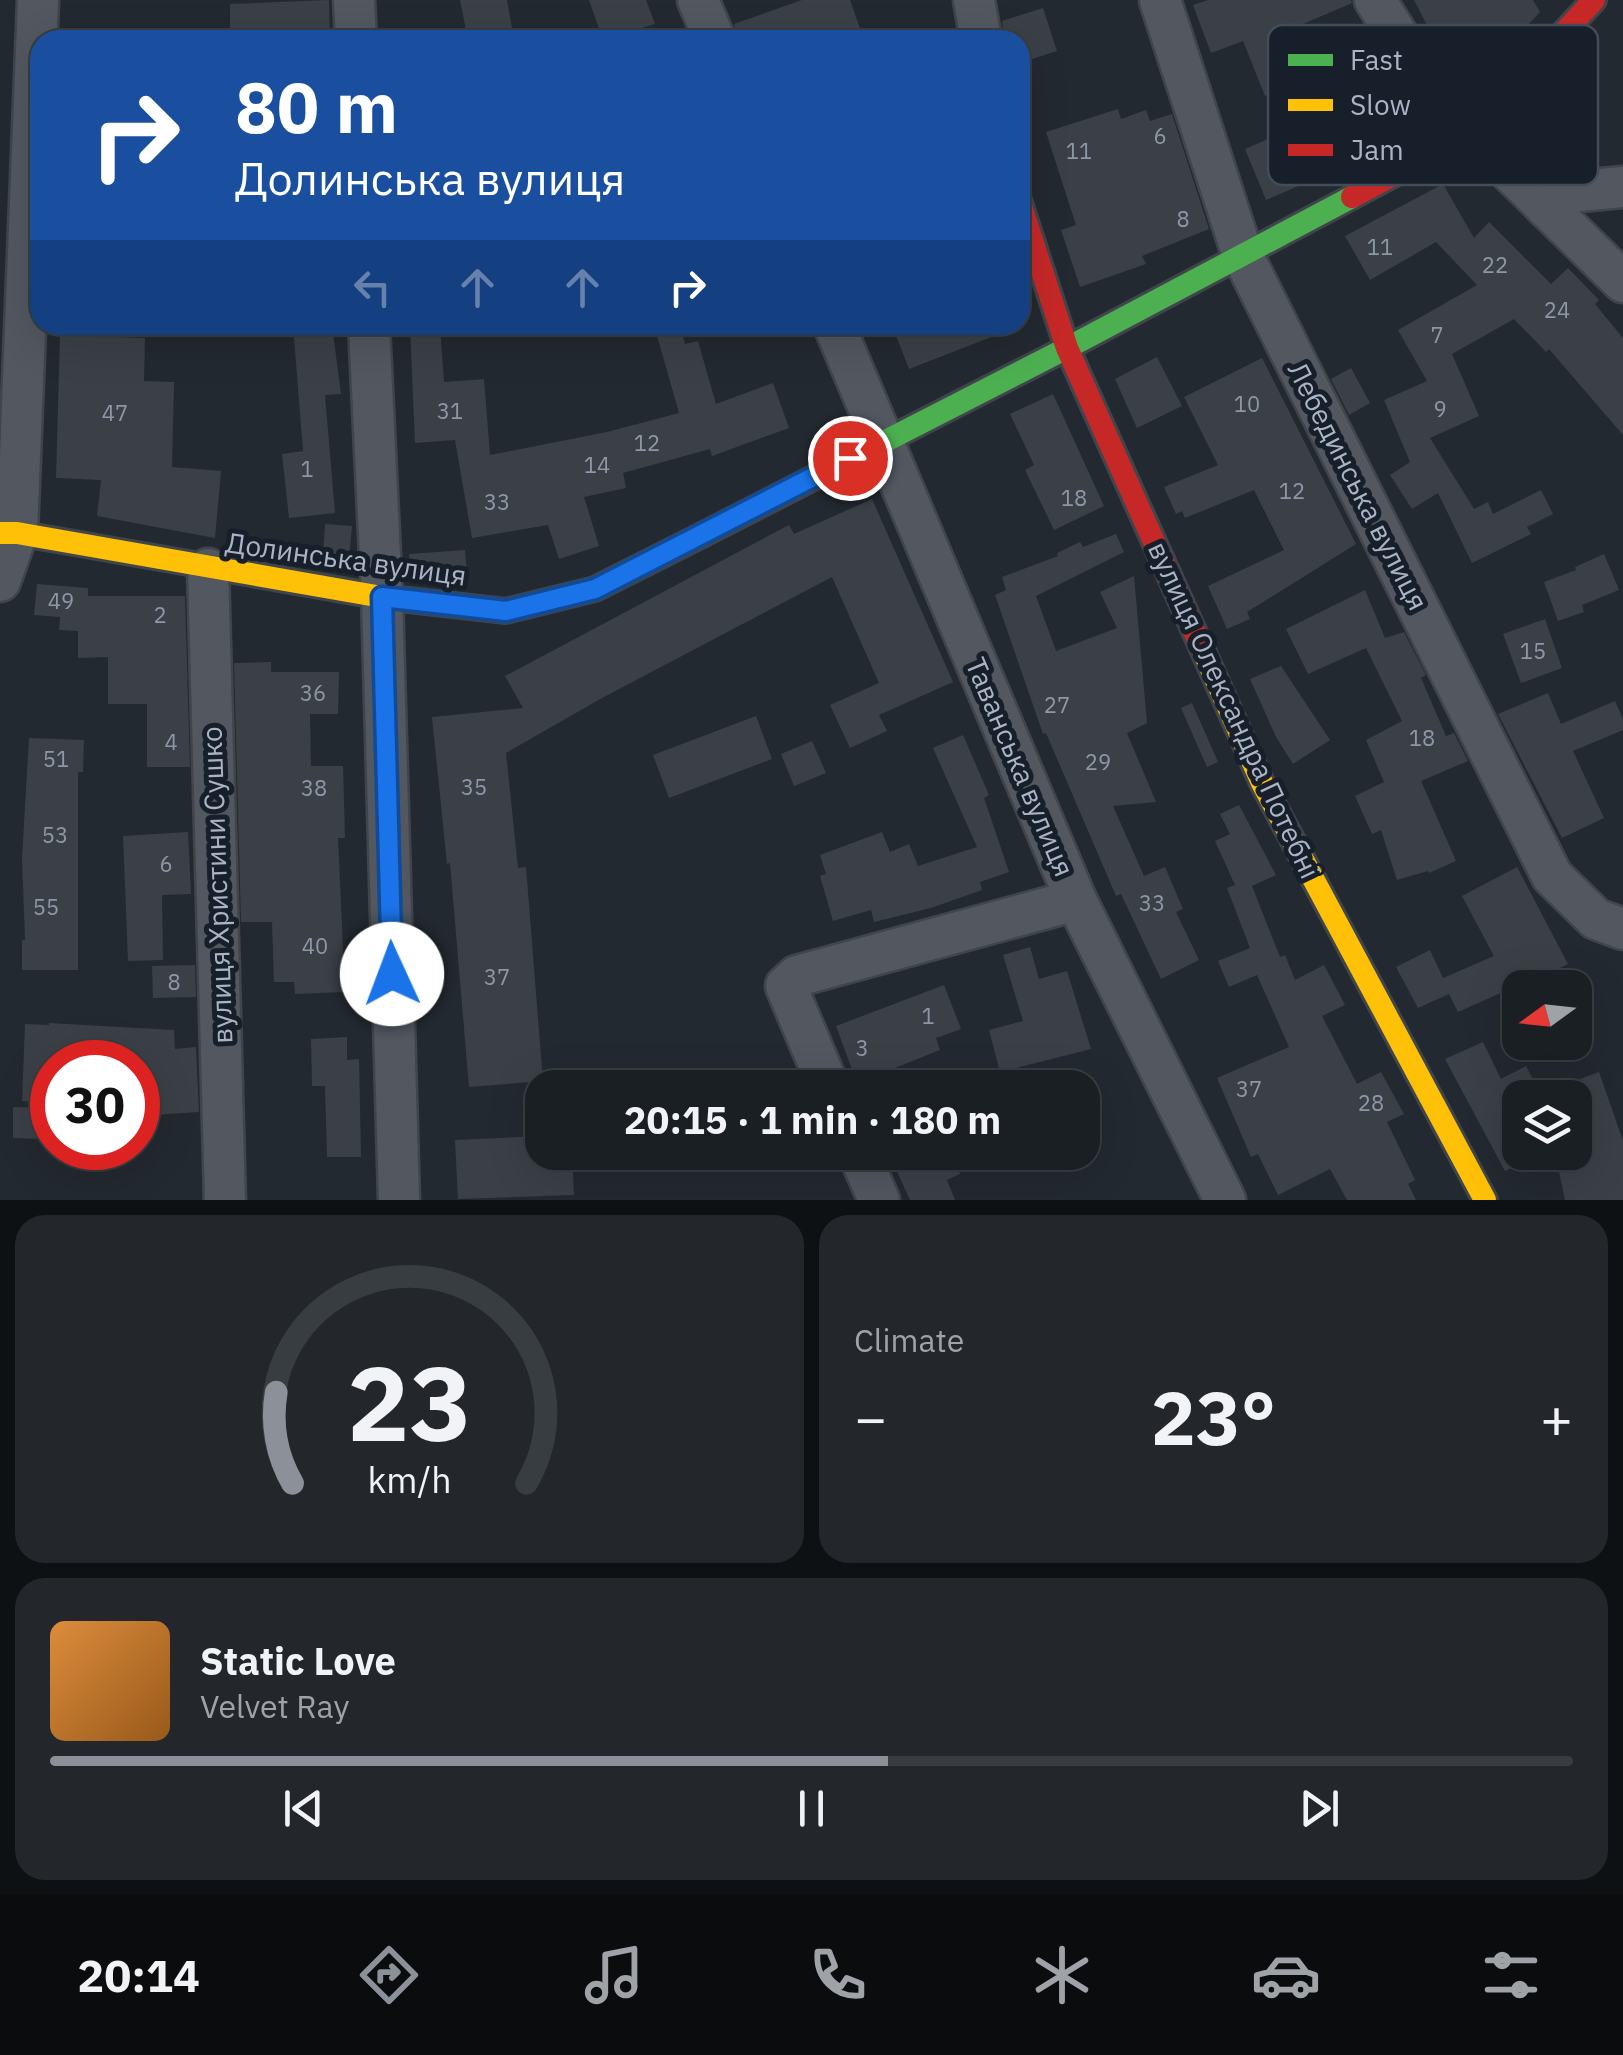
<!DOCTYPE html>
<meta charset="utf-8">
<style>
body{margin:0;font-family:"IBM Plex Sans",sans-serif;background:#23272c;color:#f1f3f6;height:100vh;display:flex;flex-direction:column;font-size:38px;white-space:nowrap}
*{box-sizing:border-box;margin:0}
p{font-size:32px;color:#9fa2a6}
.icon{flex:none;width:55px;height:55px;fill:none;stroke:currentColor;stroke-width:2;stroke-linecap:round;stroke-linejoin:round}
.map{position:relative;height:1200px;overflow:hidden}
.details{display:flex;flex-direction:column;gap:15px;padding:15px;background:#0e1114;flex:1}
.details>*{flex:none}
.guide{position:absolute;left:30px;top:30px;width:1000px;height:305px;border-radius:30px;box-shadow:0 10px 40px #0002,0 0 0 2px #383d41;background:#1a4fa0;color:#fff;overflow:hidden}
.needle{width:65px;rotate:255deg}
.buttons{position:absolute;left:1502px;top:970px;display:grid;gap:20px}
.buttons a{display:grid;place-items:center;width:90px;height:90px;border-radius:20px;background:#1a1f24;box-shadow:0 10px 40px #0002,0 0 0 2px #383d41;font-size:50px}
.speed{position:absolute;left:30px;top:1040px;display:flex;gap:20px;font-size:50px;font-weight:700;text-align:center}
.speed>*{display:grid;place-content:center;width:130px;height:130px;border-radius:50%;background:#1a1f24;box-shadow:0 10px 40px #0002,0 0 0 2px #383d41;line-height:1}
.speed .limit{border:15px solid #d22;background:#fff;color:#111}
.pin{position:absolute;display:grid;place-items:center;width:85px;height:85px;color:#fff;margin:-42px;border:5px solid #fff;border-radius:50%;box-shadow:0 2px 10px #0007}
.me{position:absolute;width:110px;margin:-55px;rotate:358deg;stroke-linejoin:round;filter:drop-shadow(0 0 8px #0008)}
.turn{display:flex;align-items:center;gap:35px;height:210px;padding:0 40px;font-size:45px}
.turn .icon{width:130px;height:130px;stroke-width:2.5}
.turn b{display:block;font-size:70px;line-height:85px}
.lanes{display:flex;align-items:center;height:95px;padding:0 40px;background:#0003;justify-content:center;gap:50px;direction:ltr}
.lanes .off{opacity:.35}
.big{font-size:75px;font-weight:800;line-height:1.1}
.details .card{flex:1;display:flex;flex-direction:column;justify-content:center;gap:15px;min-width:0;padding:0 35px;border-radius:30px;background:#23272c}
.details .dial{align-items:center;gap:0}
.dial svg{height:260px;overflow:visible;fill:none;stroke:#383d41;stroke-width:7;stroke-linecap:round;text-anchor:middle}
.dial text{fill:#f1f3f6;stroke:none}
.song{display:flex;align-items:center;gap:30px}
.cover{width:120px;height:120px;border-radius:15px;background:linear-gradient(135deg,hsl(30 70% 55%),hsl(30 70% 35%))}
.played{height:10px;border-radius:5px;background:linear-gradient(90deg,#8c9099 55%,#383d41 55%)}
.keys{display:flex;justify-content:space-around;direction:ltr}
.heat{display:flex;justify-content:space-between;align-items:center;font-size:55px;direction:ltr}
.details .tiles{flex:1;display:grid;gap:15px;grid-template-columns:1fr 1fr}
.card:last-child{grid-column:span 2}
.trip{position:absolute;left:525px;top:1070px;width:575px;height:100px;border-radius:30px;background:#1a1f24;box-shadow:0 10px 40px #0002,0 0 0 2px #383d41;font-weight:800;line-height:100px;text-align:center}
.tabs{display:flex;height:160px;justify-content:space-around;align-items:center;background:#0a0c0e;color:#9fa2a6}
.tabs .icon{width:70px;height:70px}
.tabs .selected{color:#8c9099}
.tabs b{font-size:45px;color:#f1f3f6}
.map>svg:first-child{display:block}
.building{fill:#3b4047}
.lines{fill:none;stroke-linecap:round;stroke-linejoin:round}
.street-casing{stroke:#40454b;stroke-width:45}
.fast-casing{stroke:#40454b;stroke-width:28}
.slow-casing{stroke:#40454b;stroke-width:28}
.jam-casing{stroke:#40454b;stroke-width:28}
.street{stroke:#525760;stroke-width:40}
.fast{stroke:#4caf50;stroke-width:22}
.slow{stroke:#ffc107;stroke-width:22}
.jam{stroke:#c62828;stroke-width:22}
.route-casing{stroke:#114b97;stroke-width:25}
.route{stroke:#1a73e8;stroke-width:18}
.labels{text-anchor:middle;stroke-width:10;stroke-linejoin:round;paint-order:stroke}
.number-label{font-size:22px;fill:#8e97a5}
.street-label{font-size:28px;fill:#aab4c4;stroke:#171f2b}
.key{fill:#171f2b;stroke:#434c59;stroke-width:2.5}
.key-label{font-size:28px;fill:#aab4c4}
</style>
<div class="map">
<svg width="1623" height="1200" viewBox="0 0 1623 1200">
<rect width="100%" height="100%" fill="#232930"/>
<!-- building -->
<g class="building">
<polygon points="329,0 330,40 230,40 230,4"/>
<polygon points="460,0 507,0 514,40 468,40"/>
<polygon points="589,0 646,0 655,24 603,40"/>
<polygon points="802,0 850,0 864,40 738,40 734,24"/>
<polygon points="1208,0 1351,0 1352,3 1282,33 1302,82 1265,96 1243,41 1211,53 1193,5"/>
<polygon points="1414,0 1533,0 1540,12 1511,43 1451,76 1424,27 1427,25"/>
<polygon points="1043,8 1057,51 1020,63 1020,40 1004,40 1002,21"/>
<polygon points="1118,109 1121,119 1146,110 1150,121 1172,114 1209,229 1142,256 1146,264 1080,287 1061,230 1076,225 1046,132"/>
<polygon points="1302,124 1324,175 1266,200 1245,149"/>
<polygon points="1443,184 1474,238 1489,222 1551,284 1568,268 1599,300 1595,304 1623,338 1623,435 1549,349 1546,352 1514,319 1452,354 1479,416 1430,438 1474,509 1488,502 1493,514 1541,490 1553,514 1527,527 1531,534 1472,563 1438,493 1412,509 1390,475 1410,462 1384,400 1427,381 1398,330 1477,285 1436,242 1370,280 1345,236"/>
<polygon points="293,325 332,325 341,394 325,395 335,513 289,518 282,454 303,451"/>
<polygon points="410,325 440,325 444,382 484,379 490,455 607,432 679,413 654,325 680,325 685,344 698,341 716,404 773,383 789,428 712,456 710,449 623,473 626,488 584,497 599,546 559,559 548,525 472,538 455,440 415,443"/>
<polygon points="892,325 1016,325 1017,327 909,369"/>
<polygon points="60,335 145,338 144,381 174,382 172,467 221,471 215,538 97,516 101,480 56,478"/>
<polygon points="1157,357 1182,406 1137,428 1115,379"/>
<polygon points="1262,358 1356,544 1247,612 1250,619 1227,629 1208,586 1284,550 1254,490 1185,518 1182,511 1176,514 1164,487 1218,465 1184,397"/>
<polygon points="1351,368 1370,403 1349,415 1331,379"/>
<polygon points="1053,394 1104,506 1054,530 1025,470 1034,465 1010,414"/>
<polygon points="872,499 953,682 879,715 887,731 850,748 830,705 879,683 832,577 602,698 506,753 518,868 526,867 543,1081 469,1087 450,863 447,864 432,717 523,708 505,676 789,525 794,534"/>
<polygon points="325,524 352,526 349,560 323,556"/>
<polygon points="1116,534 1124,552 1036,596 1056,651 1117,628 1100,592 1134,576 1147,723 1127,733 1156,802 1113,806 1144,876 1165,867 1183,909 1176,912 1199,960 1161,979 1121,894 1116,896 1046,733 1043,734 995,595 1006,590 1002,577 1058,556 1057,553 1080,542 1083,547"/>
<polygon points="465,550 467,575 410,569 409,554"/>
<polygon points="1604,554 1619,590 1582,605 1584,612 1558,621 1544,582 1576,570 1575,567"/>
<polygon points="37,584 88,588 88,596 185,596 190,767 147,767 147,704 108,704 108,657 78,658 78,631 59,630 60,617 34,615"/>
<polygon points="1365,590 1385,638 1404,632 1426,675 1421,678 1446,736 1454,733 1468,761 1421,781 1456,861 1429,873 1428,871 1397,880 1381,830 1372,834 1355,796 1384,782 1366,740 1402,721 1366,648 1308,674 1286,629"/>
<polygon points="1545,619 1562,668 1521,683 1503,634"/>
<polygon points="271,662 271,672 339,672 338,714 310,714 311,766 343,766 345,838 338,838 345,992 295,994 294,982 274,982 272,922 241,922 234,663"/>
<polygon points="1281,666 1330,740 1293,764 1276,737 1250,679"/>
<polygon points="1548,693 1561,724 1615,701 1623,719 1623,730 1573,751 1604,818 1562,838 1498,714"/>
<polygon points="1192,703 1218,762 1207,767 1181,708"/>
<polygon points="756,716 772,759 669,798 653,755"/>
<polygon points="963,735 989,795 984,798 1009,872 980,882 982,890 931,908 874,922 871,910 833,921 820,876 826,874 820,855 882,832 890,852 909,844 918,866 977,847 933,748"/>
<polygon points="29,738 84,740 83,772 78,772 78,970 22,970 22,940 25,940 22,858"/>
<polygon points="812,741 826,773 794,786 781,754"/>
<polygon points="1239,805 1276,875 1252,886 1280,957 1285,955 1295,980 1324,965 1345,1005 1322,1016 1357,1084 1381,1072 1404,1114 1387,1122 1415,1180 1408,1184 1416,1200 1347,1200 1330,1169 1278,1195 1258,1154 1251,1157 1217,1078 1289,1047 1257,975 1229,987 1218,961 1250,948 1227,888 1235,885 1215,841 1230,834 1220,814"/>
<polygon points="188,832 191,894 162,895 163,960 128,961 123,836"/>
<polygon points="1517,867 1568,964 1524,986 1523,983 1458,1012 1449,994 1418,1008 1396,967 1430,950 1443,978 1494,956 1462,896"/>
<polygon points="1030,947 1039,979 1067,971 1091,1049 1000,1072 989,1030 1023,1021 1003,955"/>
<polygon points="195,965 196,997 153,998 152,966"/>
<polygon points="944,985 961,1029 936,1038 940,1050 857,1083 836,1026"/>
<polygon points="49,1023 174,1030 175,1049 196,1047 199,1112 138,1116 138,1058 84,1055 84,1062 52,1062 52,1103 22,1101 25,1024 49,1025"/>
<polygon points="347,1037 347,1060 359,1059 361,1157 327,1157 325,1086 312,1086 311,1039"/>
<polygon points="1483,1042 1501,1079 1526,1066 1543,1098 1504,1098 1520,1132 1520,1164 1505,1171 1445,1059"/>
<polygon points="1599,1072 1623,1141 1623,1200 1565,1200 1555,1152 1575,1152 1575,1081"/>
<polygon points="13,1107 44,1108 44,1139 13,1138"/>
<polygon points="542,1136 542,1152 572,1152 574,1195 458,1199 455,1140"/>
<polygon points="888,1152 950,1152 960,1174 947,1180 955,1200 910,1200"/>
</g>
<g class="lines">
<defs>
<g id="street">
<polyline points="354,0 356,40"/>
<polyline points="698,0 715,40"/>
<polyline points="974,0 981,40"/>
<polyline points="1160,0 1243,256 1552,876 1596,919 1623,929"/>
<polyline points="1375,0 1441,104 1623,282"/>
<polyline points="1546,207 1570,192 1623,187"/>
<polyline points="369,325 382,597 399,1200"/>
<polyline points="834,325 1076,900 1225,1200"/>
<polyline points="208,569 225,1200"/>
<polyline points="0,581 17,533 38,0"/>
<polyline points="829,1088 786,986 797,976 1076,900"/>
<polyline points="858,1152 879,1200"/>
</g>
<polyline id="fast" points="702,535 1067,348 1352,197"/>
<g id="slow">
<polyline points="0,533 17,533 382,597 506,611 595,589 702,535"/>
<polyline points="1203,651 1262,783 1485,1200"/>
</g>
<g id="jam">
<polyline points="1352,197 1470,134 1594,0"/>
<polyline points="1020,203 1067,348 1203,651"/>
</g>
</defs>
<!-- street casing -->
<use href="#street" class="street-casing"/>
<!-- fast casing -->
<use href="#fast" class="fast-casing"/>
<!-- slow casing -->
<use href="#slow" class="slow-casing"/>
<!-- jam casing -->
<use href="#jam" class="jam-casing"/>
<!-- street -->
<use href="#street" class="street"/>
<!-- fast -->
<use href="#fast" class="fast"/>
<!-- slow -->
<use href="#slow" class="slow"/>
<!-- jam -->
<use href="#jam" class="jam"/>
</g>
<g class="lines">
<defs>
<polyline id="route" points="392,974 382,597 506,611 595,589 850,458"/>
</defs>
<!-- route casing -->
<use href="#route" class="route-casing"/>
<!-- route -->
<use href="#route" class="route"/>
</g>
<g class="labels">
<!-- number labels -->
<g class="number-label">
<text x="1160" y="144">6</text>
<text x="1079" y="159">11</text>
<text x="1183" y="227">8</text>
<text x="1380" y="255">11</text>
<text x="1495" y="273">22</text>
<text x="1557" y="318">24</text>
<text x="1437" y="343">7</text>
<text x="1247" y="412">10</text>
<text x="1440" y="417">9</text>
<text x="450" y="419">31</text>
<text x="115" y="421">47</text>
<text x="647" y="451">12</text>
<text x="597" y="473">14</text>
<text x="307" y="477">1</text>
<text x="1292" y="499">12</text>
<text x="1074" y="506">18</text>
<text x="497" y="510">33</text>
<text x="61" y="609">49</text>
<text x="160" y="623">2</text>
<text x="1533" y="659">15</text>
<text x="313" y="701">36</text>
<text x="1057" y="713">27</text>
<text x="1422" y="746">18</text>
<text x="171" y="750">4</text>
<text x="56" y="767">51</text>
<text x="1098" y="770">29</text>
<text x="474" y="795">35</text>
<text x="314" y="796">38</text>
<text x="55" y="843">53</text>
<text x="166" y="872">6</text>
<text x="1152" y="911">33</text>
<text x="46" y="915">55</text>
<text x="315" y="954">40</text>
<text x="497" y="985">37</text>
<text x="174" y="990">8</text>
<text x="928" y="1024">1</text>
<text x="862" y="1056">3</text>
<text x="1249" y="1097">37</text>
<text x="1371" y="1111">28</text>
</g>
<!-- street labels -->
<g class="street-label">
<text transform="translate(1358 486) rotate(63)" y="10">Лебединська вулиця</text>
<text transform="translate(346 559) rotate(8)" y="10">Долинська вулиця</text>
<text transform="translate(1234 710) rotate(65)" y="10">вулиця Олександра Потебні</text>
<text transform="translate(1020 767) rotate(67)" y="10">Таванська вулиця</text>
<text transform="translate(217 885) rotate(-92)" y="10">вулиця Христини Сушко</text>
</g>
</g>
<!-- legend -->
<rect x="1268" y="25" width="330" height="160" rx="15" class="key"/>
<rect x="1288" y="54" width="45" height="12" fill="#4caf50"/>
<rect x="1288" y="99" width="45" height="12" fill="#ffc107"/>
<rect x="1288" y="144" width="45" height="12" fill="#c62828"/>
<g class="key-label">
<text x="1350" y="70">Fast</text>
<text x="1350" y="115">Slow</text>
<text x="1350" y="160">Jam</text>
</g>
</svg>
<div class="buttons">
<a><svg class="needle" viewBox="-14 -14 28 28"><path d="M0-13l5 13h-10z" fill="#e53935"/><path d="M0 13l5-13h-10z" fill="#9fa2a6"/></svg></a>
<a><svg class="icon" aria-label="layers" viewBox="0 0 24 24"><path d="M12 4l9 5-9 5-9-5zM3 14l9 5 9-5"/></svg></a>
</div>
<div class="speed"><div class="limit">30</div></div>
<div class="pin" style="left:850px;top:458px;background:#d93025"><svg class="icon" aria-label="arrive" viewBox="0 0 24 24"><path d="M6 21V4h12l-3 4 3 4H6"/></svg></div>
<svg class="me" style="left:392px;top:974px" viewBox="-20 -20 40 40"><circle r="19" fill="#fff"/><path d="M0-13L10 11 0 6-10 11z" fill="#1a73e8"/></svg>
<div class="trip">20:15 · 1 min · 180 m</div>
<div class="guide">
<div class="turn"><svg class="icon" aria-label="right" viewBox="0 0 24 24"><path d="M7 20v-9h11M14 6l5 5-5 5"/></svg><div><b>80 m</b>Долинська вулиця</div></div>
<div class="lanes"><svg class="icon off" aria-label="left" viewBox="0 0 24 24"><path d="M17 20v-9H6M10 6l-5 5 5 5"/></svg><svg class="icon off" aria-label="ahead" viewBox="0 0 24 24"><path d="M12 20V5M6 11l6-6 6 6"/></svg><svg class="icon off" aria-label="ahead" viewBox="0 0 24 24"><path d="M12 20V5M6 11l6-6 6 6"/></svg><svg class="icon" aria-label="right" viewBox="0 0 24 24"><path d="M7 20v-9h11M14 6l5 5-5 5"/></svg></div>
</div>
</div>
<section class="details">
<div class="tiles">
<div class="card dial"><svg viewBox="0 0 100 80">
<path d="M14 69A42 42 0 1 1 86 69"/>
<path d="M14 69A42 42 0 0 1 9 41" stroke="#8c9099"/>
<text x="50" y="56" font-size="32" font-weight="700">23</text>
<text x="50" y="72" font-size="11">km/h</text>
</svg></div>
<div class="card"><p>Climate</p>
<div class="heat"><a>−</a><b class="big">23°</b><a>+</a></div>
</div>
<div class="card">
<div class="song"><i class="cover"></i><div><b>Static Love</b><p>Velvet Ray</p></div></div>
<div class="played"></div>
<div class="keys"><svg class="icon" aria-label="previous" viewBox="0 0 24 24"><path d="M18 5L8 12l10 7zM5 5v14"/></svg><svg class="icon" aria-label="pause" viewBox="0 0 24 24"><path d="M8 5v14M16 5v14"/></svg><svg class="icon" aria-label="next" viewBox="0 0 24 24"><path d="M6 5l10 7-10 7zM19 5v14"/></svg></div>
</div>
</div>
</section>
<nav class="tabs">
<b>20:14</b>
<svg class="icon selected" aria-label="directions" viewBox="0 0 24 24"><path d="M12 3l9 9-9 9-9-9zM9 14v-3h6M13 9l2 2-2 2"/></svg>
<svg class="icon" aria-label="music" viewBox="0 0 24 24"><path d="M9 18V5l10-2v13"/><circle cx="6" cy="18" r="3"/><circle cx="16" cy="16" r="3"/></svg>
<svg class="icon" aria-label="phone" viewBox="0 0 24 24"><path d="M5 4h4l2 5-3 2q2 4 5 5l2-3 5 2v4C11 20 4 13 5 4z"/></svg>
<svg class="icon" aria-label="climate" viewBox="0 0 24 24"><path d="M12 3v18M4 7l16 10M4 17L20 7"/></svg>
<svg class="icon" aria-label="car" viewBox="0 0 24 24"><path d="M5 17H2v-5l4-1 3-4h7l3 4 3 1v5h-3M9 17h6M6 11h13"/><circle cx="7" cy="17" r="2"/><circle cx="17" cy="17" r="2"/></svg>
<svg class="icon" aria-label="filters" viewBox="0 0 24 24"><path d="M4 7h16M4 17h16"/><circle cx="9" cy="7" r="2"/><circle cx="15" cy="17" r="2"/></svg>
</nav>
